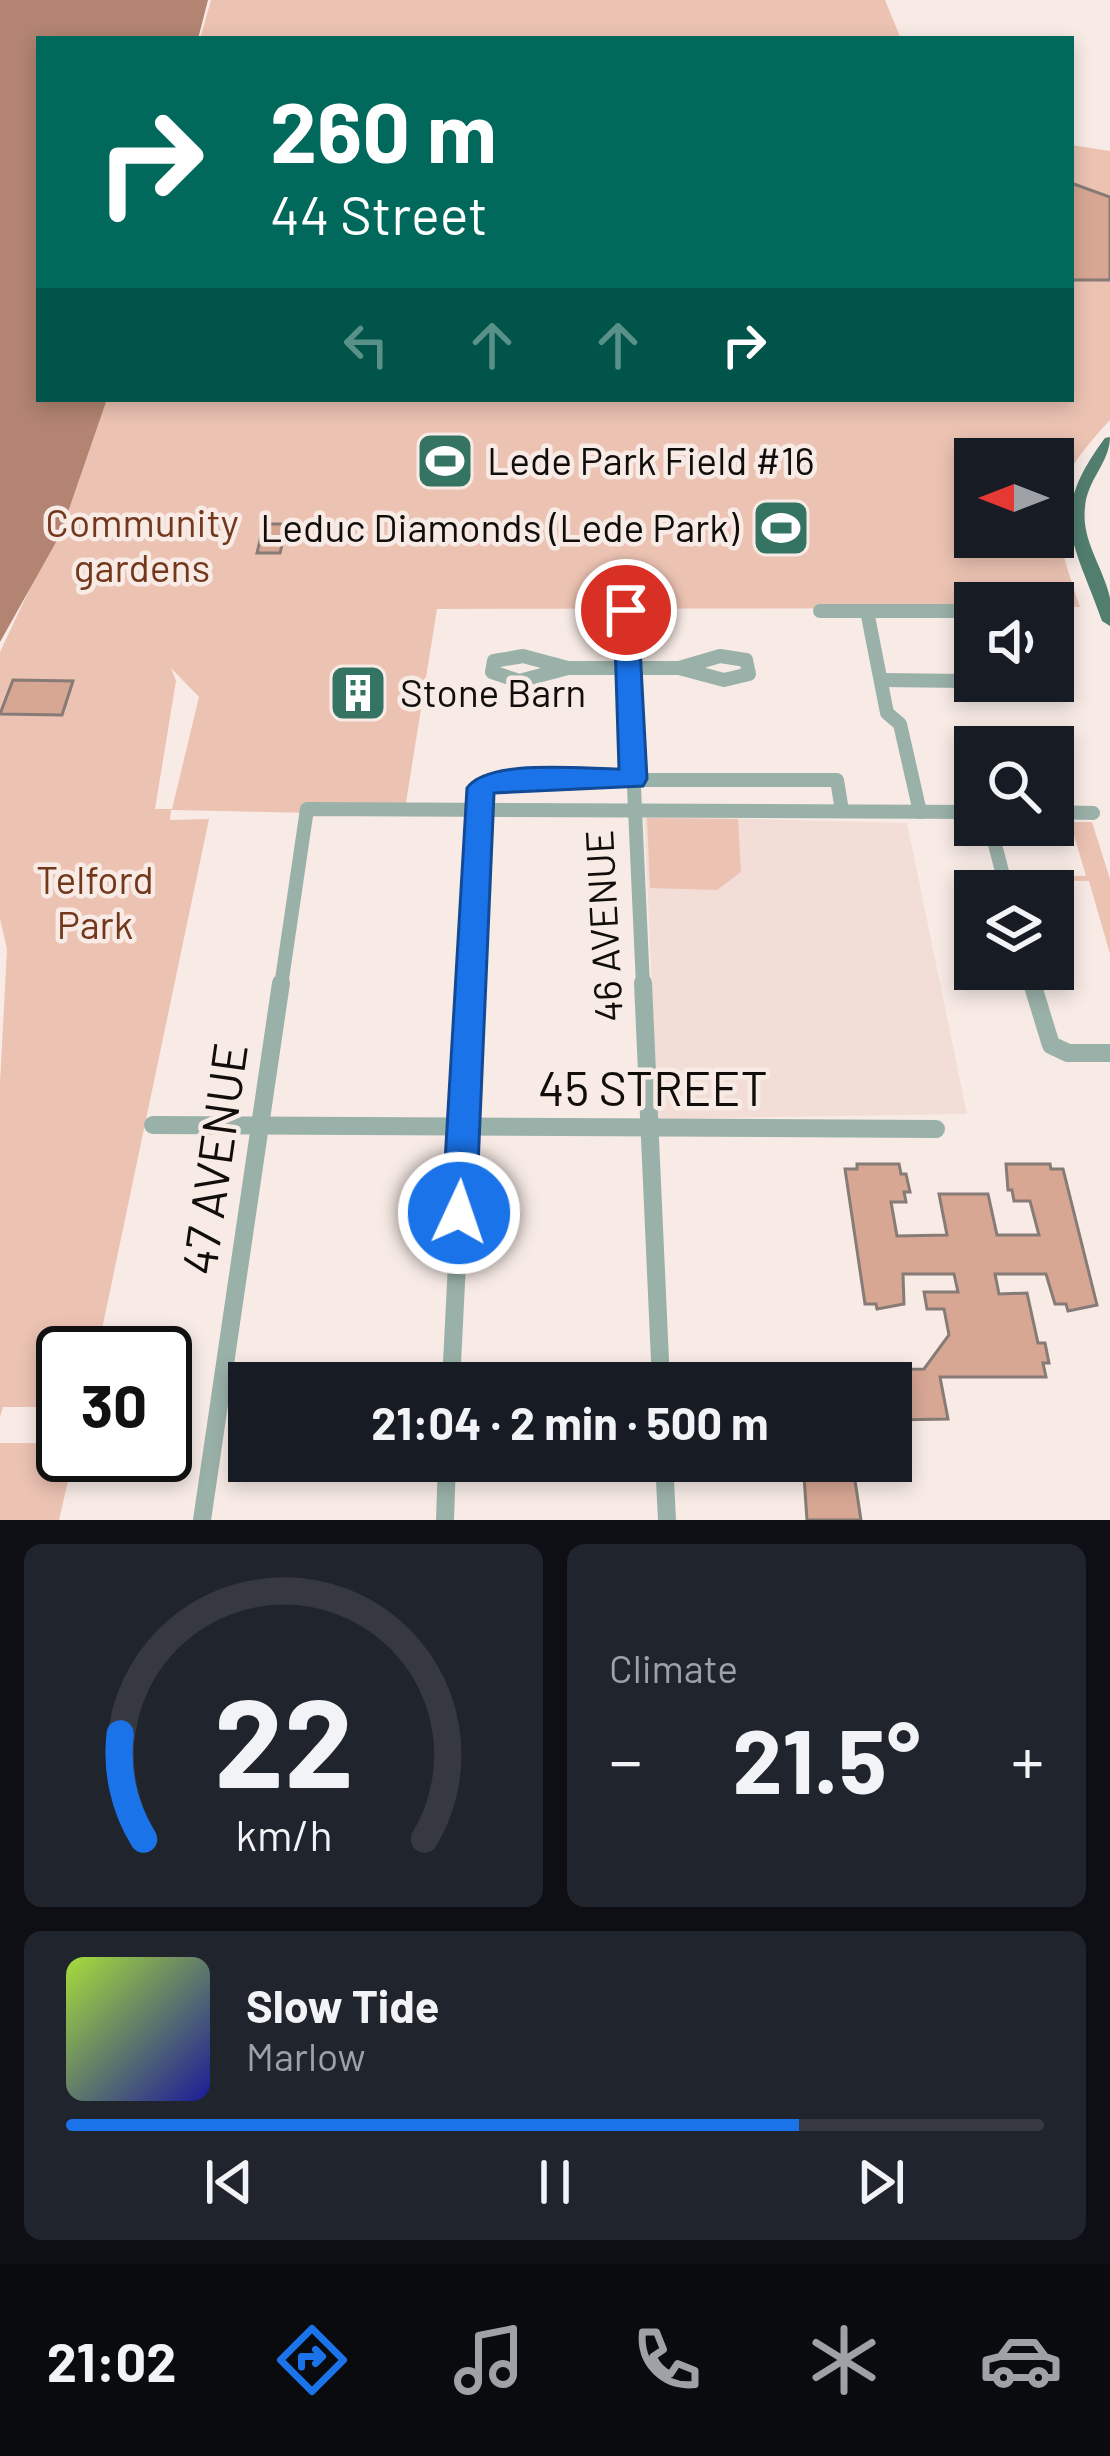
<!DOCTYPE html>
<meta charset="utf-8">
<style>
body{margin:0;font-family:Barlow,sans-serif;background:#20242c;color:#f1f3f6;height:100vh;display:flex;flex-direction:column;font-size:45px;white-space:nowrap}
*{box-sizing:border-box;margin:0}
p{font-size:39px;color:#9ea1a6}
.icon{flex:none;width:66px;height:66px;fill:none;stroke:currentColor;stroke-width:2;stroke-linecap:round;stroke-linejoin:round}
.map{position:relative;height:1520px;overflow:hidden}
.drawer{display:flex;flex-direction:column;gap:24px;padding:24px;background:#0d0f14;flex:1}
.drawer>*{flex:none}
.hud{position:absolute;left:36px;top:36px;width:1038px;height:366px;border-radius:0px;box-shadow:0 6px 18px #0003;background:#00695c;color:#fff;overflow:hidden}
.needle{width:78px;rotate:270deg}
.buttons{position:absolute;left:954px;top:438px;display:grid;gap:24px}
.buttons a{display:grid;place-items:center;width:120px;height:120px;border-radius:0px;background:#171b24;box-shadow:0 6px 18px #0003;font-size:60px}
.speed{position:absolute;left:36px;top:1326px;display:flex;gap:24px;font-size:60px;font-weight:700;text-align:center}
.speed>*{display:grid;place-content:center;width:156px;height:156px;border-radius:50%;background:#171b24;box-shadow:0 6px 18px #0003;line-height:1}
.speed .limit{border:6px solid #111;border-radius:18px;background:#fff;color:#111}
.pin{position:absolute;display:grid;place-items:center;width:102px;height:102px;color:#fff;margin:-51px;border:6px solid #fff;border-radius:50%;box-shadow:0 3px 12px #0007}
.me{position:absolute;width:132px;margin:-66px;rotate:3deg;stroke-linejoin:round;filter:drop-shadow(0 0 9px #0008)}
.turn{display:flex;align-items:center;gap:42px;height:252px;padding:0 36px;font-size:54px}
.turn .icon{width:156px;height:156px;stroke-width:2.5}
.turn b{display:block;font-size:84px;line-height:102px}
.lanes{display:flex;align-items:center;height:114px;padding:0 36px;background:#0003;justify-content:center;gap:60px;direction:ltr}
.lanes .off{opacity:.35}
.big{font-size:90px;font-weight:700;line-height:1.1}
.drawer .tile{flex:1;display:flex;flex-direction:column;justify-content:center;gap:18px;min-width:0;padding:0 42px;border-radius:18px;background:#20242c}
.drawer .dial{align-items:center;gap:0}
.dial svg{height:312px;overflow:visible;fill:none;stroke:#363941;stroke-width:7;stroke-linecap:round;text-anchor:middle}
.dial text{fill:#f1f3f6;stroke:none}
.song{display:flex;align-items:center;gap:36px}
.cover{width:144px;height:144px;border-radius:18px;background:linear-gradient(135deg,hsl(80 70% 55%),hsl(240 70% 35%))}
.played{height:12px;border-radius:6px;background:linear-gradient(90deg,#1a73e8 75%,#363941 75%)}
.keys{display:flex;justify-content:space-around;direction:ltr}
.heat{display:flex;justify-content:space-between;align-items:center;font-size:66px;direction:ltr}
.drawer .tiles{flex:1;display:grid;gap:24px;grid-template-columns:1fr 1fr}
.tile:last-child{grid-column:span 2}
.trip{position:absolute;left:228px;top:1362px;width:684px;height:120px;border-radius:0px;background:#171b24;box-shadow:0 6px 18px #0003;font-weight:700;line-height:120px;text-align:center}
.menu{display:flex;height:192px;justify-content:space-around;align-items:center;background:#090b0e;color:#9ea1a6}
.menu .icon{width:84px;height:84px}
.menu .active{color:#1a73e8}
.menu b{font-size:54px;color:#f1f3f6}
.map>svg:first-child{display:block}
.built{fill:#f2ded6}
.green{fill:#ecc3b3;fill-rule:evenodd}
.water{fill:#b28471}
.building{fill:#d8a794;stroke:#867b76;stroke-width:3}
.lines{fill:none;stroke-linecap:round;stroke-linejoin:round}
.minor-far1{stroke:#9ab1a9;stroke-width:14}
.minor{stroke:#9ab1a9;stroke-width:18}
.major{fill:#527e70;fill-rule:evenodd}
.route{fill:#1a73e8;stroke:#114b97;stroke-width:3}
.labels{text-anchor:middle;stroke-width:9;stroke-linejoin:round;paint-order:stroke}
.poi-label{font-size:39px;fill:#110d0b;stroke:#f8ebe6;text-anchor:start}
.park-label{font-size:39px;fill:#73371c;stroke:#f8ebe6}
.street-label{font-size:39px;fill:#110d0b;stroke:#f8ebe6}
.near-street-label{font-size:48px;fill:#110d0b;stroke:#f8ebe6}
</style>
<div class="map">
<svg width="1110" height="1520" viewBox="0 0 1110 1520">
<rect width="100%" height="100%" fill="#f8ebe6"/>
<!-- built -->
<polygon class="built" points="644,816 907,823 967,1114 658,1119"/>
<!-- green -->
<g class="green">
<polygon points="211,0 885,0 901,39 200,39"/>
<path d="M1071 145 1110 151V420C1041 494 1050 517 1080 607L975 603V608L437 609 404 815 171 810 170 820 209 819 97 1353H63V1407H3L0 1417V1083L7 949 0 919V652L73 497 101 399H1071ZM975 459H1053V537H975ZM171 668 199 697 172 809H155L176 681Z"/>
<polygon points="647,818 738,819 741,872 717,890 650,888"/>
<polygon points="1070,822 1092,822 1110,879 1110,954 1089,881 1014,880 1013,875 1086,876"/>
<polygon points="0,1443 63,1443 63,1455 74,1455 59,1520 0,1520"/>
</g>
<!-- water -->
<polygon class="water" points="0,0 208,0 198,39 39,39 39,399 107,399 60,535 0,642"/>
<!-- building -->
<g class="building">
<polygon points="1071,183 1110,197 1110,280 1071,280"/>
<polygon points="264,524 287,524 280,553 257,553"/>
<polygon points="13,680 73,681 62,715 0,714"/>
<polygon points="336,686 382,686 380,700 333,700"/>
<polygon points="857,1164 899,1164 901,1174 906,1174 910,1192 904,1192 906,1202 891,1202 897,1236 947,1235 939,1194 988,1194 997,1235 1039,1235 1030,1201 1014,1201 1012,1190 1008,1190 1006,1164 1050,1164 1051,1169 1063,1169 1097,1305 1068,1311 1066,1304 1055,1304 1046,1274 995,1274 999,1294 1027,1293 1038,1343 1045,1343 1049,1363 1043,1363 1046,1377 940,1377 948,1419 891,1420 891,1383 842,1383 853,1370 924,1369 949,1335 944,1309 927,1309 924,1292 958,1292 954,1274 903,1274 904,1304 877,1309 876,1304 865,1304 845,1169 857,1169"/>
<polygon points="803,1461 852,1461 861,1520 807,1520"/>
</g>
<g class="lines">
<!-- minor-far1 -->
<g class="minor-far1">
<polyline points="626,610 643,986"/>
<polyline points="820,611 958,611"/>
<polyline points="867,611 887,713 900,724 920,812"/>
<polygon points="523,656 568,668 519,681 492,672 494,661"/>
<polygon points="720,656 746,660 749,674 724,680 679,668"/>
<polyline points="568,668 679,668"/>
<polyline points="881,680 966,681"/>
<polyline points="1053,812 1093,813"/>
<polyline points="990,825 1007,891"/>
<polyline points="1028,969 1033,986"/>
<polyline points="281,986 307,809 975,812"/>
<polyline points="471,986 481,788 497,780 837,780 842,811"/>
</g>
<!-- minor -->
<g class="minor">
<polyline points="643,983 661,1383"/>
<polyline points="1032,983 1051,1045 1068,1053 1110,1053"/>
<polyline points="153,1125 936,1129"/>
<polyline points="451,1383 471,983"/>
<polyline points="664,1461 667,1520"/>
<polyline points="202,1520 281,983"/>
<polyline points="445,1520 447,1461"/>
</g>
<!-- major -->
<path class="major" d="M1110 437C1110 462 1087 480 1085 507 1081 541 1103 566 1110 598 1110 607 1110 617 1110 626L1102 621C1073 539 1047 516 1105 438Z"/>
</g>
<!-- route -->
<path class="route" d="M626 602 638 610 647 779 643 786 494 793 476 1213 471 1225 459 1229 447 1225 442 1213 467 788C488 758 583 769 619 769L614 610Z"/>
<!-- icons -->
<defs>
<symbol id="stadium-square" viewBox="-11 -11 22 22"><rect x="-9" y="-9" width="18" height="18" rx="4" fill="#357462" stroke="#f8ebe6"/><path d="M0-5a6.5 5 0 1 0 0 10a6.5 5 0 1 0 0-10ZM-3.5-1.8h7v3.6h-7Z" fill="#fff"/></symbol>
<symbol id="building-square" viewBox="-11 -11 22 22"><rect x="-9" y="-9" width="18" height="18" rx="4" fill="#357462" stroke="#f8ebe6"/><path d="M-4-6H4V6H1V3H-1V6H-4ZM-2.5-4.3h1.7v1.8h-1.7ZM.8-4.3h1.7v1.8H.8ZM-2.5-1h1.7V.8h-1.7ZM.8-1h1.7V.8H.8Z" fill="#fff"/></symbol>
</defs>
<g fill-rule="evenodd">
<use href="#stadium-square" x="412" y="428" width="66" height="66"/>
<use href="#stadium-square" x="748" y="495" width="66" height="66"/>
<use href="#building-square" x="325" y="660" width="66" height="66"/>
</g>
<g class="labels">
<!-- poi labels -->
<g class="poi-label">
<text x="487" y="475">Lede Park Field #16</text>
<text x="739" y="542" text-anchor="end">Leduc Diamonds (Lede Park)</text>
<text x="400" y="707">Stone Barn</text>
</g>
<!-- park labels -->
<g class="park-label">
<text x="142" y="537">Community<tspan x="142" dy="45">gardens</tspan></text>
<text x="95" y="894">Telford<tspan x="95" dy="45">Park</tspan></text>
</g>
<!-- street labels -->
<g class="street-label">
<text transform="translate(604 926) rotate(-93)" y="14">46 AVENUE</text>
</g>
<!-- near-street labels -->
<g class="near-street-label">
<text x="653" y="1106">45 STREET</text>
<text transform="translate(215 1159) rotate(-82)" y="17">47 AVENUE</text>
</g>
</g>
</svg>
<div class="buttons">
<a><svg class="needle" viewBox="-14 -14 28 28"><path d="M0-13l5 13h-10z" fill="#e53935"/><path d="M0 13l5-13h-10z" fill="#9ea1a6"/></svg></a>
<a><svg class="icon" aria-label="sound" viewBox="0 0 24 24"><path d="M4 9h4l5-4v14l-5-4H4zM17 9q2 3 0 6"/></svg></a>
<a><svg class="icon" aria-label="search" viewBox="0 0 24 24"><circle cx="10" cy="10" r="6"/><path d="M15 15l6 6"/></svg></a>
<a><svg class="icon" aria-label="layers" viewBox="0 0 24 24"><path d="M12 4l9 5-9 5-9-5zM3 14l9 5 9-5"/></svg></a>
</div>
<div class="speed"><div class="limit">30</div></div>
<div class="pin" style="left:626px;top:610px;background:#d93025"><svg class="icon" aria-label="arrive" viewBox="0 0 24 24"><path d="M6 21V4h12l-3 4 3 4H6"/></svg></div>
<svg class="me" style="left:459px;top:1213px" viewBox="-20 -20 40 40"><circle r="17" fill="#1a73e8" stroke="#fff" stroke-width="3"/><path d="M0-11L8 9 0 5-8 9z" fill="#fff"/></svg>
<div class="trip">21:04 · 2 min · 500 m</div>
<div class="hud">
<div class="turn"><svg class="icon" aria-label="right" viewBox="0 0 24 24"><path d="M7 20v-9h11M14 6l5 5-5 5"/></svg><div><b>260 m</b>44 Street</div></div>
<div class="lanes"><svg class="icon off" aria-label="left" viewBox="0 0 24 24"><path d="M17 20v-9H6M10 6l-5 5 5 5"/></svg><svg class="icon off" aria-label="ahead" viewBox="0 0 24 24"><path d="M12 20V5M6 11l6-6 6 6"/></svg><svg class="icon off" aria-label="ahead" viewBox="0 0 24 24"><path d="M12 20V5M6 11l6-6 6 6"/></svg><svg class="icon" aria-label="right" viewBox="0 0 24 24"><path d="M7 20v-9h11M14 6l5 5-5 5"/></svg></div>
</div>
</div>
<section class="drawer">
<div class="tiles">
<div class="tile dial"><svg viewBox="0 0 100 80">
<path d="M14 69A42 42 0 1 1 86 69"/>
<path d="M14 69A42 42 0 0 1 8 42" stroke="#1a73e8"/>
<text x="50" y="56" font-size="32" font-weight="700">22</text>
<text x="50" y="72" font-size="11">km/h</text>
</svg></div>
<div class="tile"><p>Climate</p>
<div class="heat"><a>−</a><b class="big">21.5°</b><a>+</a></div>
</div>
<div class="tile">
<div class="song"><i class="cover"></i><div><b>Slow Tide</b><p>Marlow</p></div></div>
<div class="played"></div>
<div class="keys"><svg class="icon" aria-label="previous" viewBox="0 0 24 24"><path d="M18 5L8 12l10 7zM5 5v14"/></svg><svg class="icon" aria-label="pause" viewBox="0 0 24 24"><path d="M8 5v14M16 5v14"/></svg><svg class="icon" aria-label="next" viewBox="0 0 24 24"><path d="M6 5l10 7-10 7zM19 5v14"/></svg></div>
</div>
</div>
</section>
<nav class="menu">
<b>21:02</b>
<svg class="icon active" aria-label="directions" viewBox="0 0 24 24"><path d="M12 3l9 9-9 9-9-9zM9 14v-3h6M13 9l2 2-2 2"/></svg>
<svg class="icon" aria-label="music" viewBox="0 0 24 24"><path d="M9 18V5l10-2v13"/><circle cx="6" cy="18" r="3"/><circle cx="16" cy="16" r="3"/></svg>
<svg class="icon" aria-label="phone" viewBox="0 0 24 24"><path d="M5 4h4l2 5-3 2q2 4 5 5l2-3 5 2v4C11 20 4 13 5 4z"/></svg>
<svg class="icon" aria-label="climate" viewBox="0 0 24 24"><path d="M12 3v18M4 7l16 10M4 17L20 7"/></svg>
<svg class="icon" aria-label="car" viewBox="0 0 24 24"><path d="M5 17H2v-5l4-1 3-4h7l3 4 3 1v5h-3M9 17h6M6 11h13"/><circle cx="7" cy="17" r="2"/><circle cx="17" cy="17" r="2"/></svg>
</nav>
